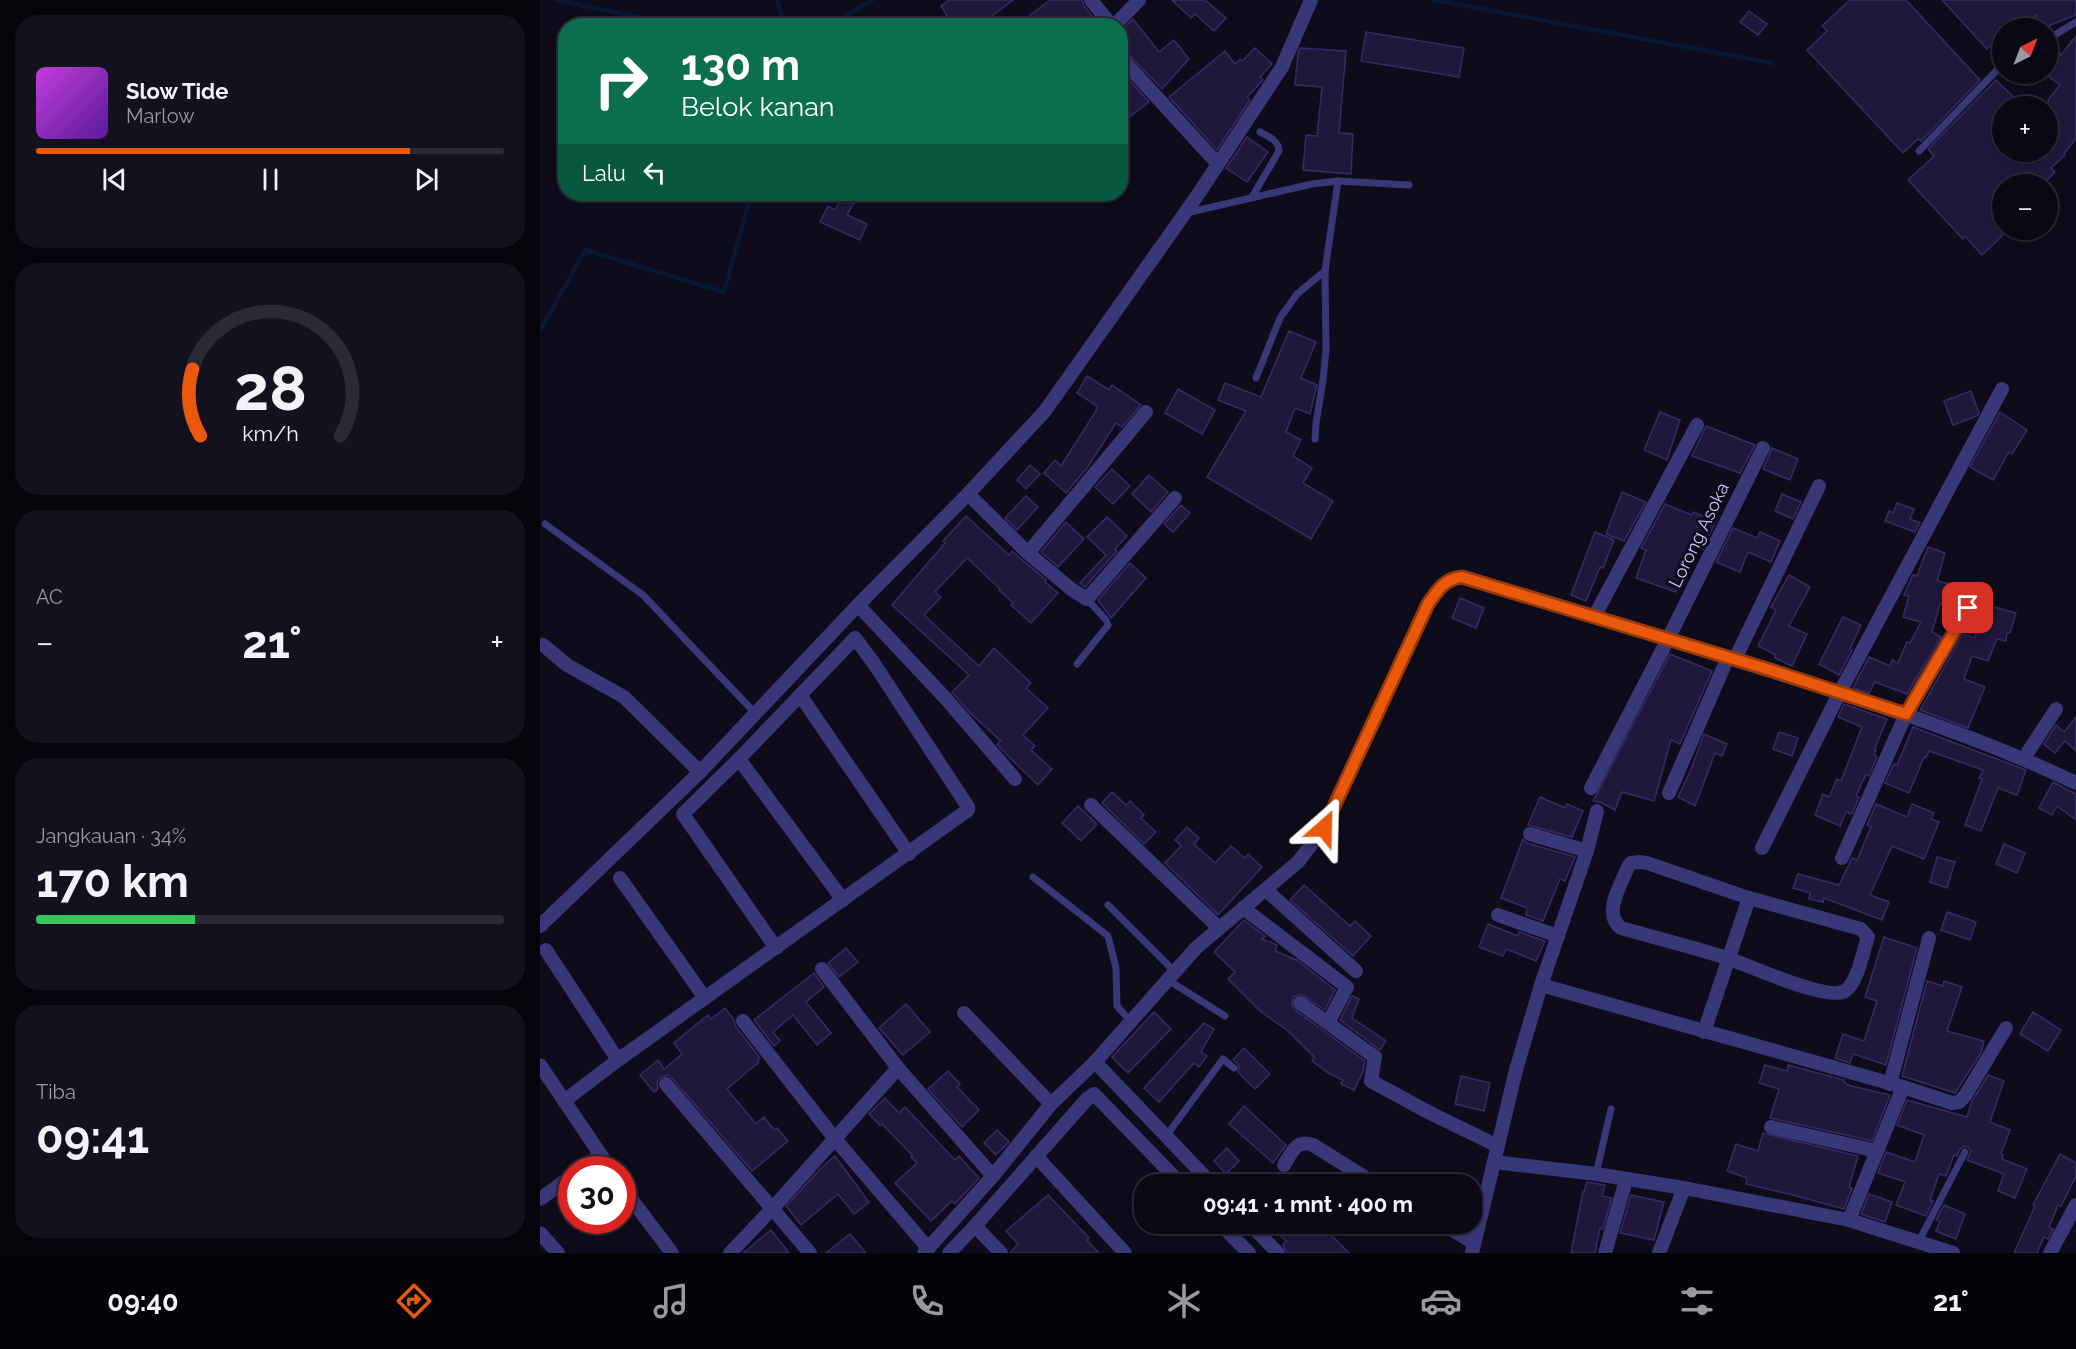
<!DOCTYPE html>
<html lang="id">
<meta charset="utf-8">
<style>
body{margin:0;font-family:Raleway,sans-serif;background:#13111d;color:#f1f3f6;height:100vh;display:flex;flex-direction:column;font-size:22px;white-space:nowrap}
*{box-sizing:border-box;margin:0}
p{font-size:20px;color:#999aa0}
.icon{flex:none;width:33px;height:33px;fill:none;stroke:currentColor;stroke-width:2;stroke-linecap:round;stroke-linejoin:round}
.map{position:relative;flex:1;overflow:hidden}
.details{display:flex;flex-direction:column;gap:15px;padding:15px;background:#06040b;width:540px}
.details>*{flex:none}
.top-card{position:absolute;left:18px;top:18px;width:570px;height:183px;border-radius:24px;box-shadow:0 3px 9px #0003,0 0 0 2px #2a2934;background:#0b6e4f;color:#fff;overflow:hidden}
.needle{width:39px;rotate:42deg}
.buttons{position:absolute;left:1452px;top:18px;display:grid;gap:12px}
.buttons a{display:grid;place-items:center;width:66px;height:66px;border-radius:50%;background:#0a0814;box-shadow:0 3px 9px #0003,0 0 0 2px #2a2934;font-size:30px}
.speed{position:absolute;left:18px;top:1156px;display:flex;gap:12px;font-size:30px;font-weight:700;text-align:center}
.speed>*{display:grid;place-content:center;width:78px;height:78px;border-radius:50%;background:#0a0814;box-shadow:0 3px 9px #0003,0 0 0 2px #2a2934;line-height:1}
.speed .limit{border:9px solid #d22;background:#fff;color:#111}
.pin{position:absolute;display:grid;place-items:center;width:51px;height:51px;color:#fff;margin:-26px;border-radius:12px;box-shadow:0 3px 9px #0006}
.me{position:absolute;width:66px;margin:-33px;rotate:25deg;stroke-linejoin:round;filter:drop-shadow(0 0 4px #0008)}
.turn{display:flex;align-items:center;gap:21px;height:126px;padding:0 24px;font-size:27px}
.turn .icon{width:78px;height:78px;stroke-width:2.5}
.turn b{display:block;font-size:42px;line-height:51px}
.then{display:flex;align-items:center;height:57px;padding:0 24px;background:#0003;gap:12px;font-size:22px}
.big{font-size:45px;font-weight:700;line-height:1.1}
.details .widget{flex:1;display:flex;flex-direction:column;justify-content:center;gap:9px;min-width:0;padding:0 21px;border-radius:24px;background:#13111d}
.details .dial{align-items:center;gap:0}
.dial svg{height:156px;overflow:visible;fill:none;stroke:#2a2934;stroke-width:7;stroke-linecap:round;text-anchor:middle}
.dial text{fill:#f1f3f6;stroke:none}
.song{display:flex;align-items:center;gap:18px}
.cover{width:72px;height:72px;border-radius:9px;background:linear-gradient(135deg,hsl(290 70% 55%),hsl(270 70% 35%))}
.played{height:6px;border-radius:3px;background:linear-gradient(90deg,#ea580c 80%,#2a2934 80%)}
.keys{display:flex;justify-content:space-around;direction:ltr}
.heat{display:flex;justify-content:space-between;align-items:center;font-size:33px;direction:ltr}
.charge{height:9px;border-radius:4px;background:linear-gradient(90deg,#34c759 34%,#2a2934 0)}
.trip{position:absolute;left:594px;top:1174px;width:348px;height:60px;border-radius:24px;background:#0a0814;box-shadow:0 3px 9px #0003,0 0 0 2px #2a2934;font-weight:700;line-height:60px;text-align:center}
.tabs{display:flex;height:96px;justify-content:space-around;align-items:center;background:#040308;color:#999aa0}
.tabs .icon{width:42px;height:42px}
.tabs .active{color:#ea580c}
.tabs b{font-size:27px;color:#f1f3f6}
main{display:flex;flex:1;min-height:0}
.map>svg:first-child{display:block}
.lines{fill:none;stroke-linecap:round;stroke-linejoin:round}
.stream{stroke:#091935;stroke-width:4.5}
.building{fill:#1f183b;stroke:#362b66;stroke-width:1.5}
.service{stroke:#3a3778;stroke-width:7}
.minor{stroke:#3a3778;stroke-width:14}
.route-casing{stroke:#983908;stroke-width:15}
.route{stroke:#ea580c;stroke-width:10}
.labels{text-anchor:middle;stroke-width:6;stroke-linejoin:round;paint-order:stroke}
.street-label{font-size:18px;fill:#cdc6fd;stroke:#0e0b1b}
</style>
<main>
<section class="details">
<div class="widget">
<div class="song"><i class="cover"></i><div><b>Slow Tide</b><p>Marlow</p></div></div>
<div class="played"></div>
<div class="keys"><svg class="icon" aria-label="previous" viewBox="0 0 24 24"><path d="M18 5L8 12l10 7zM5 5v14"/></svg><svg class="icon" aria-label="pause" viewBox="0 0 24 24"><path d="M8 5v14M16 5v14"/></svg><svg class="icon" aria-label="next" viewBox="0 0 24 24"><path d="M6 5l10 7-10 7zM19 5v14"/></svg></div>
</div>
<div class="widget dial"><svg viewBox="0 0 100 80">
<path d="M14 69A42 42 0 1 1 86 69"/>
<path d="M14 69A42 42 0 0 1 10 35" stroke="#ea580c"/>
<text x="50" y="56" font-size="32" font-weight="700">28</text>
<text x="50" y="72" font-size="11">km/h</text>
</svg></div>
<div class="widget"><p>AC</p>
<div class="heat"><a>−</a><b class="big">21°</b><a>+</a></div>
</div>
<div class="widget"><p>Jangkauan · 34%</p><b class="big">170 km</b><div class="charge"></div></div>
<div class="widget"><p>Tiba</p><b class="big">09:41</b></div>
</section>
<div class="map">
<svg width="1536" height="1253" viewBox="0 0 1536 1253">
<rect width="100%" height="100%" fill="#0e0b1b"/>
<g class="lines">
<!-- stream -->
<g class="stream">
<polyline points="16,0 140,26"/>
<polyline points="237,0 245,26"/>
<polyline points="894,0 1232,63"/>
<polyline points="290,26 332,0"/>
<polyline points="0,331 45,250 184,292 211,194"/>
</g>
</g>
<!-- building -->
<g class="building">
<polygon points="409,0 473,0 452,16 460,26 393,26 407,15 401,6"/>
<polygon points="510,0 542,0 544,6 560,26 476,26"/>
<polygon points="632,0 665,0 686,18 674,31 655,14 651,18"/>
<polygon points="1310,0 1366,0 1440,80 1381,141 1378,139 1363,153 1267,50 1287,31 1282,26"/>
<polygon points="1402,0 1536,0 1536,15 1503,28 1496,15 1482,28 1462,28 1462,35 1447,49"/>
<polygon points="1209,11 1227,24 1218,35 1200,22"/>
<polygon points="593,19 619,52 634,40 649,59 622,89 580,46 580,32"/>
<polygon points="826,32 924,48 919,77 821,61"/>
<polygon points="1536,36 1536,138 1524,154 1525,155 1511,168 1515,172 1503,184 1462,184 1462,236 1442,255 1425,236 1423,239 1368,180 1394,156 1388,149 1456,80 1483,106 1462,106 1462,152 1508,152 1508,135 1516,128 1508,116 1508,100 1520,85 1508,76 1508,45 1512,43 1521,55"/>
<polygon points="715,48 732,64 720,77 723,80 707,97 710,100 677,150 629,97 685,51 695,64 700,59 702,61"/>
<polygon points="760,48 806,51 799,133 813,134 811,174 763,170 766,135 777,136 782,87 755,85 758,53"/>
<polygon points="590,81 609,102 580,124 580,88"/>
<polygon points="707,137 728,152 707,182 686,168"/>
<polygon points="304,194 315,201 307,215 327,224 320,240 280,222 288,206 295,210"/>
<polygon points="749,331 776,342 761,378 777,385 770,414 755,408 746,432 761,440 753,456 772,468 763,483 793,501 771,539 667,477 706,411 678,400 685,383 721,397"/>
<polygon points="547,376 569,390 572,385 601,405 582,427 576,423 547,468 526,493 504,473 515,460 521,466 556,411 557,406 537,393"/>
<polygon points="638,389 675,410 662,434 625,413"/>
<polygon points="1431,391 1439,413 1437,416 1413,425 1404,401"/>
<polygon points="1120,412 1140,420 1127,460 1104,450"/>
<polygon points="1460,412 1487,430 1472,454 1469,452 1453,480 1430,467"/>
<polygon points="1166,426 1215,445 1200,473 1152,456"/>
<polygon points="1232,448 1258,459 1250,480 1223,469"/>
<polygon points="490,465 500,474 486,489 477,480"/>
<polygon points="572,469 590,486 573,504 555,487"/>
<polygon points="609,475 628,492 611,512 592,494"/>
<polygon points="1082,492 1106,502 1084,541 1066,534"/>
<polygon points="1242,494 1261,502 1253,519 1235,511"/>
<polygon points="486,496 498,507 477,530 465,518"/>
<polygon points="1357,503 1374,509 1370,519 1380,523 1375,532 1345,521 1349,511 1353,513"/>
<polygon points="1125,504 1152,515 1153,512 1176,521 1163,549 1154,545 1136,592 1096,578 1106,550 1101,548"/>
<polygon points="641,505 650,513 633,532 624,524"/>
<polygon points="426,516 469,555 472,551 506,580 505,582 518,593 491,623 471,605 473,603 459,590 460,589 427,558 395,592 401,597 384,615 439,666 454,648 491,683 486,688 508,708 483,735 495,746 491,750 512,769 498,785 467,755 457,744 461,741 430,713 412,692 429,675 352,605 405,543 403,541"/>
<polygon points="567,517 587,536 575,549 577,551 545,587 540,583 566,555 547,537"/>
<polygon points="526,522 544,539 518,567 501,552"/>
<polygon points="1193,528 1217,538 1220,532 1240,541 1231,562 1208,552 1200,572 1176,562"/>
<polygon points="1055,532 1074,540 1063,568 1060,567 1046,601 1031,595"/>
<polygon points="1388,547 1405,553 1397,581 1427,588 1424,600 1417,608 1400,604 1392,632 1401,637 1367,694 1335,682 1329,693 1313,688 1329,657 1350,666 1352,660 1358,663 1367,642 1370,643 1381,622 1363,617 1369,596 1364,595 1373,575 1377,576"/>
<polygon points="590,563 606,578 571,618 558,600"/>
<polygon points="1249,575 1270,587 1249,626 1267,634 1252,666 1235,658 1236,655 1218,646 1236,610 1231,607"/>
<polygon points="920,598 944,608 936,628 912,618"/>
<polygon points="1443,604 1476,613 1470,633 1467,633 1466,641 1457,639 1448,661 1432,656 1424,679 1445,687 1428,728 1380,710 1423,634 1435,638"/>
<polygon points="1303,617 1321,625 1310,649 1312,650 1299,675 1279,664"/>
<polygon points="1130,654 1172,671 1140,744 1131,740 1114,801 1082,792 1075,810 1060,802 1053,801"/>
<polygon points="1304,704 1347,719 1334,750 1336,750 1334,755 1337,757 1329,776 1326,774 1316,796 1319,797 1312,814 1306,812 1300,826 1275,815 1283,794 1289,797 1297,779 1301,781 1322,727 1298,717"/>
<polygon points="1536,717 1536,751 1525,741 1515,753 1504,744 1516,725 1524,732"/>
<polygon points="1373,727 1486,770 1477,795 1458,788 1441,831 1425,825 1442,779 1439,778 1443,770 1389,751 1386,758 1384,757 1369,793 1345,783 1354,764 1357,765"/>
<polygon points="1239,732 1258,738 1252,756 1233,749"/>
<polygon points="1164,734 1187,744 1182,756 1175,753 1155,806 1138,797 1150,772"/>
<polygon points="1513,782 1536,794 1536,820 1517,806 1512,815 1499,808"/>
<polygon points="572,792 586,805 590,801 604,815 601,818 616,832 604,844 562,803"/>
<polygon points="1000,797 1025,808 1027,804 1043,811 1032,837 988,825"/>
<polygon points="1336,804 1367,817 1372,804 1394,813 1391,819 1399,822 1384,859 1352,846 1330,895 1349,902 1342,920 1284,898 1283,902 1269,899 1270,893 1253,888 1258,874 1299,885 1312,858 1317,860 1331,827 1327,825"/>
<polygon points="538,806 557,824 541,841 522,823"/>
<polygon points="647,827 659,838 654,844 675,863 691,846 705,858 708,854 722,867 678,915 625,863 641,846 635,840"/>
<polygon points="983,839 987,843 1035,857 1025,881 1020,879 1003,921 986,915 987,908 961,898"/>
<polygon points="1464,844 1485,853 1477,873 1456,864"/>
<polygon points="1397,857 1415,862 1407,888 1390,882"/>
<polygon points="764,885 810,926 815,921 831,936 813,956 750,900"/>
<polygon points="1407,912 1436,922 1430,940 1401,930"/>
<polygon points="704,920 725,936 722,939 737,945 735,951 757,960 795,990 785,1010 761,994 753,997 752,1006 755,1010 825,1061 823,1072 814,1090 801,1084 803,1080 790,1074 772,1061 774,1057 748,1031 720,1011 688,979 695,972 674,952"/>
<polygon points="948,924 978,936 979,932 1005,941 996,961 966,949 963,956 939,947"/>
<polygon points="1344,937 1377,948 1346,1065 1313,1054 1310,1063 1295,1058 1303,1034 1324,1041 1337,1001 1325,997"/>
<polygon points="306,948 318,962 299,977 288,963"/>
<polygon points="274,973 284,987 266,1002 291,1033 277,1045 253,1015 233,1032 240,1041 234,1046 214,1020"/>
<polygon points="1387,981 1403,986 1404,981 1422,987 1407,1031 1444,1041 1441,1053 1415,1093 1362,1076"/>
<polygon points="812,996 819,999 812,1018 846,1041 840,1050 800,1020"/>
<polygon points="366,1004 390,1032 363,1055 339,1028"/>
<polygon points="185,1008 194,1020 196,1027 220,1058 217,1061 219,1062 187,1089 216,1124 224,1117 234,1130 237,1128 248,1141 212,1171 132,1078 128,1075 121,1077 117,1082 118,1089 114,1092 100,1075 118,1060 124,1069 142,1054 134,1043 168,1015 171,1019"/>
<polygon points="614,1012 631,1029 588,1073 572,1057"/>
<polygon points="1493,1012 1521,1030 1508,1051 1480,1034"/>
<polygon points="664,1023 674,1029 661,1052 667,1056 659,1067 654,1063 619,1102 604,1088"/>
<polygon points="704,1048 730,1074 715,1089 698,1072 699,1065 693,1060"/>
<polygon points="1225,1065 1247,1071 1248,1065 1304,1080 1304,1082 1308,1085 1350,1095 1332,1141 1230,1118 1239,1089 1219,1083"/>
<polygon points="408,1071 420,1084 417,1087 439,1110 422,1127 388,1089"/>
<polygon points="1448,1075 1464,1081 1450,1122 1470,1130 1461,1154 1463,1155 1462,1159 1487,1169 1475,1198 1458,1191 1464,1174 1427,1160 1431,1151 1428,1147 1424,1146 1420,1149 1417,1156 1414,1155 1406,1176 1399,1174 1390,1200 1393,1201 1386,1216 1356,1205 1365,1182 1338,1173 1346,1152 1375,1162 1384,1135 1357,1125 1367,1100 1427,1117 1432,1101"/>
<polygon points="921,1076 950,1083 944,1111 915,1104"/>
<polygon points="345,1098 359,1113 365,1107 415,1160 419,1156 439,1178 415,1204 412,1201 391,1221 355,1183 377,1163 371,1157 373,1156 342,1124 340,1125 329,1114"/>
<polygon points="704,1106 746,1145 733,1163 689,1124"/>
<polygon points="457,1130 469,1142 456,1155 444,1143"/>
<polygon points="1223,1133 1318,1156 1309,1187 1312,1188 1304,1209 1253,1195 1206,1184 1207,1178 1187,1171 1196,1144 1218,1151"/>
<polygon points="687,1148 699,1161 686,1174 674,1161"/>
<polygon points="1520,1154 1536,1163 1536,1176 1521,1206 1518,1205 1509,1227 1513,1229 1508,1239 1504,1237 1497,1253 1474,1253 1495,1206 1493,1205"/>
<polygon points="295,1156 329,1202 314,1214 298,1194 261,1225 246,1206 282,1167"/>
<polygon points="1047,1182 1065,1185 1062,1196 1072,1198 1063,1229 1060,1228 1055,1253 1031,1253 1043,1191 1044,1192"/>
<polygon points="1329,1194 1352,1202 1345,1222 1321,1214"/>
<polygon points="508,1195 549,1238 547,1240 559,1253 470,1253 478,1244 466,1231"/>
<polygon points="1091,1195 1124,1202 1114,1240 1080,1233"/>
<polygon points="1404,1205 1425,1214 1416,1239 1396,1231 1400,1221 1396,1220"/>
<polygon points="729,1224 780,1224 809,1253 747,1253 743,1245 746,1241"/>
<polygon points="231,1230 249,1253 203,1253"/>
<polygon points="310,1234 326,1253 286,1253"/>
</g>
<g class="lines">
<!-- service -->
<g class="service">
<polyline points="1508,39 1536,22"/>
<polyline points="580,76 589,67"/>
<polyline points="1379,151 1462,65"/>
<path d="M712 197 739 151C739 141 728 136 720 132"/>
<polyline points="646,213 772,184 798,181 869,185"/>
<polyline points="716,378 740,318 757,294 785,271"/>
<polyline points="775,439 776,423 783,380 786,349 785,271 798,181"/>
<polyline points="5,524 103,595 215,713"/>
<polyline points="537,664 568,625 566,620 547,599"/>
<polyline points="493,877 568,936 576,968 577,1006 591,1022"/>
<polyline points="568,905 635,972"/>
<polyline points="628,980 685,1016"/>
<polyline points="626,1136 683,1059 694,1068"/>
<polyline points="1056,1174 1071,1109"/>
<polyline points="1378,1243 1425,1152"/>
</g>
<!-- minor -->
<g class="minor">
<polyline points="551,0 572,26"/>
<polyline points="574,26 599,0"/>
<polyline points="580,57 677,163"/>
<polyline points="428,494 488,553 531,589 547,599 635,498"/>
<polyline points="488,553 606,412"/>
<polyline points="318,605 408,701 475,779"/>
<polyline points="1054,617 1157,425"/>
<polyline points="3,645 27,665 84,697 160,772"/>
<polyline points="1195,659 1279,486"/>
<polyline points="260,695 369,854"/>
<polyline points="1484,758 1516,709"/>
<polyline points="199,759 303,900"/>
<polyline points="1051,788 1128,639 1223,448"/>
<polyline points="1129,793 1188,657"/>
<polyline points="551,805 679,928"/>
<polyline points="990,834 1047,851"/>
<polyline points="1222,848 1300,692 1462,389"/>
<polyline points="1302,858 1366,714 1428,608"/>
<path d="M1099 862 1107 863 1209 898 1321 929 1328 937C1323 951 1318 982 1305 991 1288 1002 1208 965 1187 958 1152 947 1116 938 1081 928 1062 914 1081 884 1088 867L1091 863Z"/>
<polyline points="80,878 165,998"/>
<polyline points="726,890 816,971"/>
<polyline points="703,908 807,987 788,1023"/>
<polyline points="958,915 1018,936"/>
<polyline points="0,926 160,772 318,605 428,494 505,411 657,196 742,67 771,0"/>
<polyline points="6,950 78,1060"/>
<polyline points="282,969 358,1068 453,1176"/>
<polyline points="1001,985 1047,851 1057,811"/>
<polyline points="760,1003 835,1057 831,1081 890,1113 958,1146"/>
<polyline points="424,1013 511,1104"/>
<polyline points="203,1021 295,1139 388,1248"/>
<polyline points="1164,1032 1209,898"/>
<polyline points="555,1062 673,1185"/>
<polyline points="0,1065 71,1170"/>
<polyline points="126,1084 270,1253"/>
<polyline points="1350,1084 1389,938"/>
<polyline points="1363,1087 1412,1103 1419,1102 1425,1096 1466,1028"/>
<polyline points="24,1101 78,1060 428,810 428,807 335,665 315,638 199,759 143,814 236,948"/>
<polyline points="1231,1127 1337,1151"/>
<polyline points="496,1156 585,1253"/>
<polyline points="954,1162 976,1070 1001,985 1363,1087 1309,1220"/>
<path d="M744 1165C752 1152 756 1139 773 1145L837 1185"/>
<polyline points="40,1170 60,1155"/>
<polyline points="82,1187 132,1253"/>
<polyline points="0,1199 32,1176"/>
<polyline points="680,1224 709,1253"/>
<polyline points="710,1224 738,1253"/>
<polyline points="903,1224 934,1243"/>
<polyline points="435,1226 547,1099 554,1094 642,1185"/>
<polyline points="0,1233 18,1253"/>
<polyline points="190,1253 232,1209 358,1068"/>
<path d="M384 1253 453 1176 511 1104 555 1062 656 948 758 862 784 828 888 604C898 590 904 579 922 577 1013 604 1105 631 1195 660 1311 696 1427 731 1536 783"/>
<polyline points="409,1253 435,1226 461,1253"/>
<polyline points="932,1253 954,1162 1056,1174 1144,1188 1309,1220 1413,1253"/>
<polyline points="1065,1253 1086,1180"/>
<polyline points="1119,1253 1144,1188"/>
<polyline points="1510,1253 1536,1205"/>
</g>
</g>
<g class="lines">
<defs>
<path id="route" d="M784 828 888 604C898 590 904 579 922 577L1227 669 1366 714 1428 608"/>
</defs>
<!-- route casing -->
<use href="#route" class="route-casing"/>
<!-- route -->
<use href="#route" class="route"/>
</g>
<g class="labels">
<!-- street labels -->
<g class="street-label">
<text transform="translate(1159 535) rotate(-64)" y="6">Lorong Asoka</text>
</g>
</g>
</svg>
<div class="buttons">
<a><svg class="needle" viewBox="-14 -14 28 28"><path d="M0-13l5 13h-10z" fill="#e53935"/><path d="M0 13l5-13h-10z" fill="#999aa0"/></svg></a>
<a>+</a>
<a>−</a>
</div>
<div class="speed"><div class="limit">30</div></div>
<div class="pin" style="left:1428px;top:608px;background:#d93025"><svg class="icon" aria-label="arrive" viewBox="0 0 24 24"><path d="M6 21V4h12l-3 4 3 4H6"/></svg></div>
<svg class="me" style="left:784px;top:828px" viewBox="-20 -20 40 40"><path d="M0-17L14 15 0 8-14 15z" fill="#ea580c" stroke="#fff" stroke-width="4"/></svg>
<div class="trip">09:41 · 1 mnt · 400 m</div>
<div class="top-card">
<div class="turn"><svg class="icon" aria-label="right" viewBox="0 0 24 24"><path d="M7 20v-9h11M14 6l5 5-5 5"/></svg><div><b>130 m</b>Belok kanan</div></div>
<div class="then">Lalu<svg class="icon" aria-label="left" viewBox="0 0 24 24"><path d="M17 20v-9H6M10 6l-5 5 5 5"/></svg></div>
</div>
</div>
</main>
<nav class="tabs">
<b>09:40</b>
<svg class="icon active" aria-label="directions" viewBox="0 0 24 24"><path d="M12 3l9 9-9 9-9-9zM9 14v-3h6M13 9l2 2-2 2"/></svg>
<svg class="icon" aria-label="music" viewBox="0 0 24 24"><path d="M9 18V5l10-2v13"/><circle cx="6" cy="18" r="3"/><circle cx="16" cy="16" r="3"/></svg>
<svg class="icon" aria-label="phone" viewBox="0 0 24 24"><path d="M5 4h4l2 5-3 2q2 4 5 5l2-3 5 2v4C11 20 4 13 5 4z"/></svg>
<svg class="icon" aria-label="climate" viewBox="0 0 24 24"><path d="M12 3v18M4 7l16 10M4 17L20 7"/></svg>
<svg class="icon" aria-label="car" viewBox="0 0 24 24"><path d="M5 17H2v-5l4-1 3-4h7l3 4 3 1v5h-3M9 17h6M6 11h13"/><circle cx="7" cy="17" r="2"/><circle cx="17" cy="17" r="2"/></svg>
<svg class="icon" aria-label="filters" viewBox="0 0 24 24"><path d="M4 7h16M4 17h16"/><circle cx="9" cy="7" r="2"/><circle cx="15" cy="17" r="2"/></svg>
<b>21°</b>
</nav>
